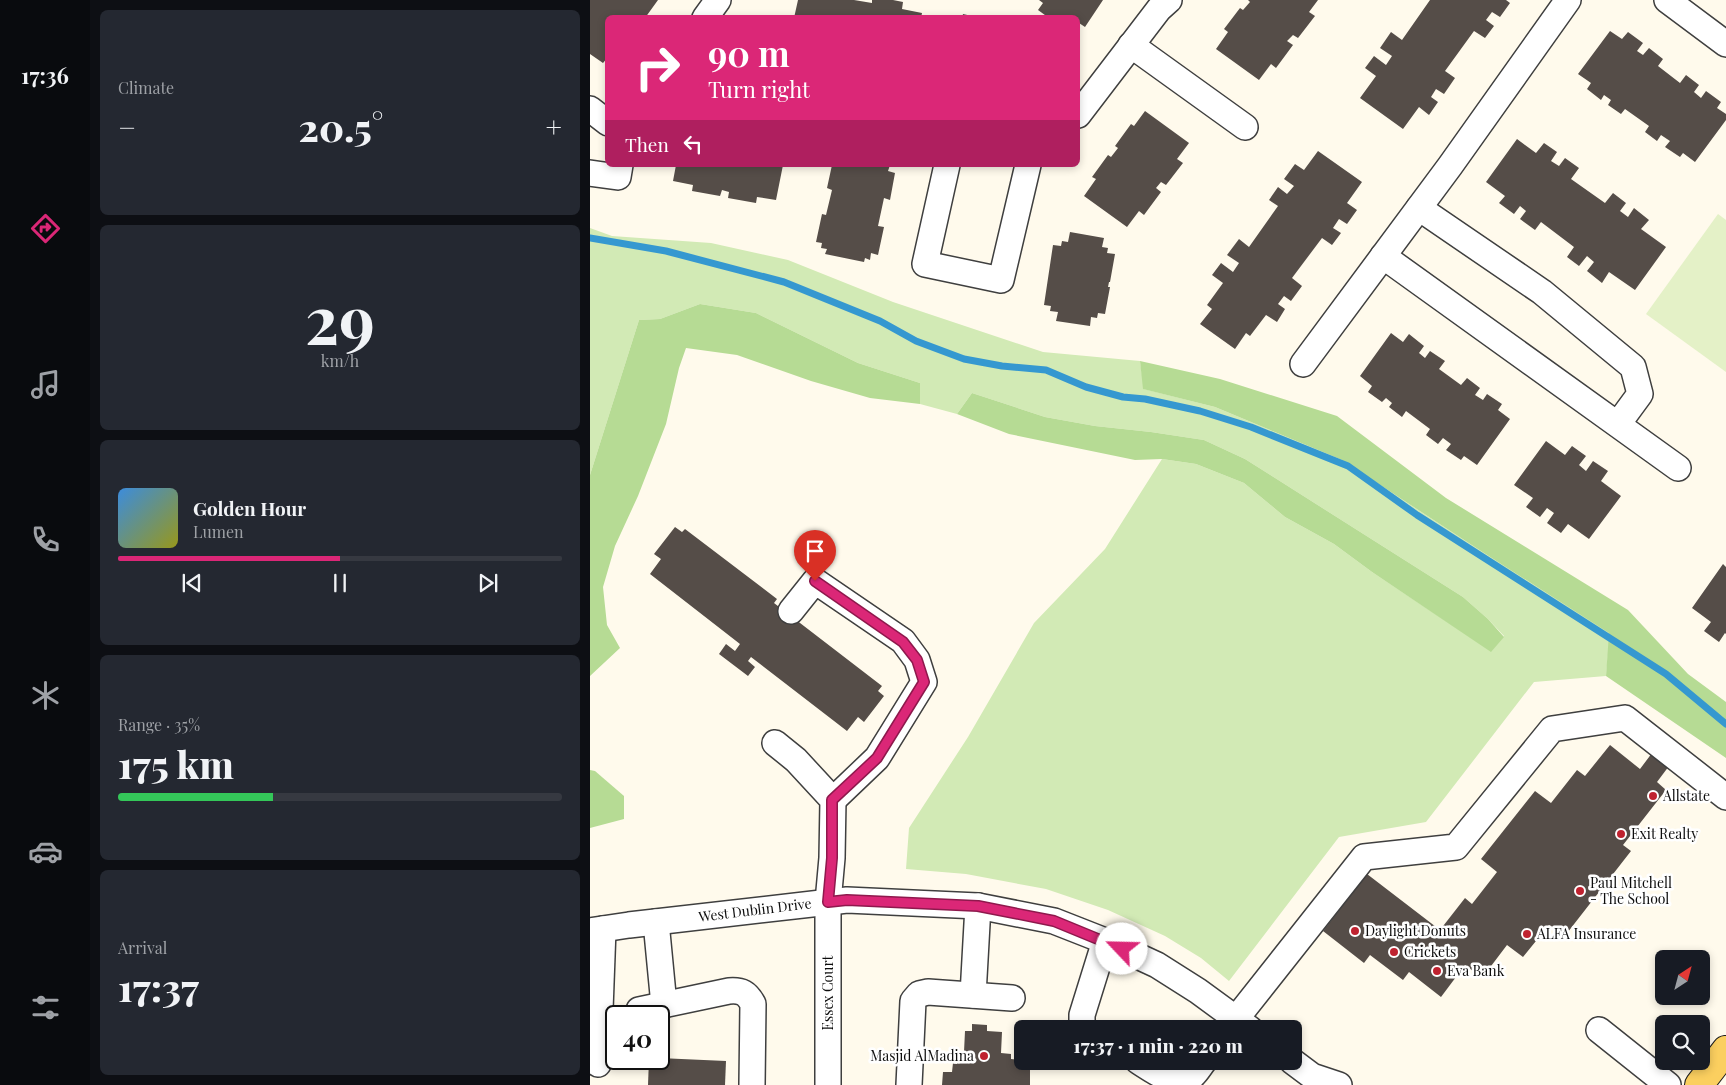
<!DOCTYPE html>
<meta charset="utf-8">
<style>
body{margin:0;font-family:"Playfair Display",serif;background:#242831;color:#f1f3f6;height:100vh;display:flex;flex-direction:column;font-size:19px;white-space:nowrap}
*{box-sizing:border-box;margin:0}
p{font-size:16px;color:#9ea1a6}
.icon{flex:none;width:28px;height:28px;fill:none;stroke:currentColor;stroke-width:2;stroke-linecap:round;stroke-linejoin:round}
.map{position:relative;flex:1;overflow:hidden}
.drawer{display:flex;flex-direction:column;gap:10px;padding:10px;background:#0d0f14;width:500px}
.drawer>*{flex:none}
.hud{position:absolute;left:15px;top:15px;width:475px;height:152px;border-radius:8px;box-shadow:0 2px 8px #0003;background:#db2777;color:#fff;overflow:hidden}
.needle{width:32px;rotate:36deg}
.buttons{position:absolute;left:1065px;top:950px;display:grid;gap:10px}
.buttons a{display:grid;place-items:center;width:55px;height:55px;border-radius:8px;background:#171b24;box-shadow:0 2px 8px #0003;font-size:25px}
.speed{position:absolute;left:15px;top:1005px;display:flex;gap:10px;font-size:25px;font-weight:700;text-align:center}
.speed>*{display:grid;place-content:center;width:65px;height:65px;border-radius:50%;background:#171b24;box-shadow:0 2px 8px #0003;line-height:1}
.speed .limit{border:2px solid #111;border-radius:8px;background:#fff;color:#111}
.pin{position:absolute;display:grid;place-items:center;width:42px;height:42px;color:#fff;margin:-51px -21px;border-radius:50% 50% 50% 0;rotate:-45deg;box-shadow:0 0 5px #0007}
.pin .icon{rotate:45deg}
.me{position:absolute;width:55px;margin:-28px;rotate:294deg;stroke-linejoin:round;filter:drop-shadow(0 0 4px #0008)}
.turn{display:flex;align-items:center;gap:18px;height:105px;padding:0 20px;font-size:22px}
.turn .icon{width:65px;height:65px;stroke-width:2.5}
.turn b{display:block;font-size:35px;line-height:42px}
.then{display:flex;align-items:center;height:48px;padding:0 20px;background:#0003;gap:10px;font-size:19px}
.big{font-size:38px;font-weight:800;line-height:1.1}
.drawer .widget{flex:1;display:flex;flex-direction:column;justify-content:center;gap:8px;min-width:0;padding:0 18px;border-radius:8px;background:#242831}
.drawer .dial{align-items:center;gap:0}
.dial b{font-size:65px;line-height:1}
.song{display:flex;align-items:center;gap:15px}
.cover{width:60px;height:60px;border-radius:8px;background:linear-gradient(135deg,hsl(210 70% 55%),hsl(60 70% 35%))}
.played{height:5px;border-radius:2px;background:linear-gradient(90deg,#db2777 50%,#363941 50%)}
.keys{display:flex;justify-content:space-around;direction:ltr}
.heat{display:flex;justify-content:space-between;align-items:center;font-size:28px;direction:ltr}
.charge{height:8px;border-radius:4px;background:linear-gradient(90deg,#34c759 35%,#363941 0)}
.trip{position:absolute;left:424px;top:1020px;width:288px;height:50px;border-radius:8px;background:#171b24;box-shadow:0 2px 8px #0003;font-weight:800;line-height:50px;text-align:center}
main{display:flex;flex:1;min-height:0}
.tabs{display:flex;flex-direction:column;width:90px;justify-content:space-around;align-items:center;background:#090b0e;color:#9ea1a6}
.tabs .icon{width:35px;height:35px}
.tabs .selected{color:#db2777}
.tabs b{font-size:22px;color:#f1f3f6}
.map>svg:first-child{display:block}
.green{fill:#d2eab5}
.forest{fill:#b6db94}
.pitch{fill:#e4f1c7}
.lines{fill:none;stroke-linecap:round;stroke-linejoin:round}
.stream{stroke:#3598d0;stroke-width:7}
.building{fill:#554d48}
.minor-casing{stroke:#3f3f3f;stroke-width:28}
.major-casing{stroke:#1d1d1d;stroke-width:30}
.minor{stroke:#fff;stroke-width:25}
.major{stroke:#fbcf5f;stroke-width:28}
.route-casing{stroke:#8e194d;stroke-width:12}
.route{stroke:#db2777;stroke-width:9}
.poi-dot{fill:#bf222f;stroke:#fff;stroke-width:2}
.labels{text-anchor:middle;stroke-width:5;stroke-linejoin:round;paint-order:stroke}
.poi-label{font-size:14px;fill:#0c0c0c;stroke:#fff;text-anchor:start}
.street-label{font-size:14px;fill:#0c0c0c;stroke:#fff}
</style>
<main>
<nav class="tabs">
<b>17:36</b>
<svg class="icon selected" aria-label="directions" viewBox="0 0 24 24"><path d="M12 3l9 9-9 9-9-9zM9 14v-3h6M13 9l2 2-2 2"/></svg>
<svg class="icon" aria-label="music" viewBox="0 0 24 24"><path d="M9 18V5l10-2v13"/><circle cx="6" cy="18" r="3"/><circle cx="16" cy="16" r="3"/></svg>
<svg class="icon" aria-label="phone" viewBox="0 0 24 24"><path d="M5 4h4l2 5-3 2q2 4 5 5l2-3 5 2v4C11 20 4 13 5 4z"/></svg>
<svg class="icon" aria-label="climate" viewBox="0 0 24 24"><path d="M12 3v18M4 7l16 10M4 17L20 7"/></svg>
<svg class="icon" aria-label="car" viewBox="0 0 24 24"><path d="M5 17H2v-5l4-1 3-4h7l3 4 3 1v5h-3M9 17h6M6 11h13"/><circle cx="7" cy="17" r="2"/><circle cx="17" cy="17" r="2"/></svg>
<svg class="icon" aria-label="filters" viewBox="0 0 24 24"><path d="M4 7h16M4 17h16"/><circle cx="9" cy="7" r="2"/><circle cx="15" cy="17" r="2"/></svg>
</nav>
<section class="drawer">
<div class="widget"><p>Climate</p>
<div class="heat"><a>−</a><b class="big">20.5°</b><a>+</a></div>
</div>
<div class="widget dial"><b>29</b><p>km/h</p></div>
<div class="widget">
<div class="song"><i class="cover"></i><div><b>Golden Hour</b><p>Lumen</p></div></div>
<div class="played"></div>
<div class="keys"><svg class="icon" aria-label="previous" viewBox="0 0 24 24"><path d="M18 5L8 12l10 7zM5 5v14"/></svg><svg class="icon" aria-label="pause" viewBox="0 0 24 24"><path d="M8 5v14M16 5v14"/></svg><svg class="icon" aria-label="next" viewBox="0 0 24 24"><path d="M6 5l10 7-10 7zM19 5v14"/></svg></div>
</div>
<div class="widget"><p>Range · 35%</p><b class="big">175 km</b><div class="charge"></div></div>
<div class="widget"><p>Arrival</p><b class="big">17:37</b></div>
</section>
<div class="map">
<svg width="1136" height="1085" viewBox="0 0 1136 1085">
<rect width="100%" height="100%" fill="#fffaec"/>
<!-- green -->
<polygon class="green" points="0,228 22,236 121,243 198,260 303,302 453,352 550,361 554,389 625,407 752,460 894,553 1020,633 1016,676 944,682 836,822 749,837 639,981 611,958 575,936 518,910 456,889 376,874 316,869 319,828 378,737 444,623 515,549 572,459 606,464 654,483 695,517 744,544 782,572 901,651 914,636 898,619 873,597 655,459 614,440 561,432 505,426 455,417 382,393 367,414 330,404 330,383 268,363 166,313 110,304 70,319 49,320 0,475"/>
<!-- forest -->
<g class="forest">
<polygon points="110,304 166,313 268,363 330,383 330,404 280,398 221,381 147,355 96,348 89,368 76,424 48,496 25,546 13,587 17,625 30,648 0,676 0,475 49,320 70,319"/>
<polygon points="550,361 630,379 747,416 856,498 1038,610 1098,674 1136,702 1136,758 1016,676 1019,633 894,553 752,460 625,407 553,389"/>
<polygon points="382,393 455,417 505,426 561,432 614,440 655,459 873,597 898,619 914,637 901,652 782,572 744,544 695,517 654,483 606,464 572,459 545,460 419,434 367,414"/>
<polygon points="0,770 5,771 34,796 34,819 0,828"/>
</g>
<!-- pitch -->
<polygon class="pitch" points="1128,214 1136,220 1136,372 1056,314"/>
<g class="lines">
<!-- stream -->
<polyline class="stream" points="0,238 76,251 194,282 290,321 326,341 374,359 412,366 456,370 496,387 533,397 555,399 610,411 661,427 758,466 827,515 1076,674 1136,724"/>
</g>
<!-- building -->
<g class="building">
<polygon points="0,0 68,0 55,18 18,18 18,57 13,63 0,54"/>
<polygon points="208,0 264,0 282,3 282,0 303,0 313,2 312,9 332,13 331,18 204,18"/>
<polygon points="449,0 513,0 495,27 489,23 488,24 488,18 459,18 448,10 453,3"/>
<polygon points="658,0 728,0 719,12 725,16 708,38 703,35 697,41 703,45 686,68 681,64 669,80 626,49 638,32 634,29 650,8 653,10 660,2"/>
<polygon points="840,0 916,0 920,3 910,17 902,12 896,20 904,26 895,38 884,31 855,71 865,78 854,94 846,89 841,97 848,102 839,115 829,107 813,129 770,98 786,76 775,68 784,56 796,65 802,56 790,48 801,32 812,40"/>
<polygon points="373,14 386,17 386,18 372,18"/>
<polygon points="1020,31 1032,39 1038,32 1053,43 1047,51 1053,55 1059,48 1073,59 1068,66 1090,83 1096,75 1109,85 1104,92 1111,98 1116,91 1131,102 1127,108 1136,114 1136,120 1105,162 1093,153 1090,157 1075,147 1080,141 1071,135 1067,141 1055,132 1059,126 1035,109 1031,114 1018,105 1021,100 1014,95 1011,100 997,89 1001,83 988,74"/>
<polygon points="555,111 599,143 587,159 593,163 576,185 571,182 566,188 571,192 554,215 549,211 537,227 494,196 506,179 502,177 518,155 521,157 528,148 525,146 541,124 544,126"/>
<polygon points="927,139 946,153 954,143 967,152 961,161 969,166 975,158 989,168 981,179 1015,203 1023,193 1036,203 1030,211 1038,217 1044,208 1059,220 1051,229 1076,247 1045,290 1019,272 1012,283 997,271 1004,262 997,256 989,266 977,257 984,247 951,222 945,230 930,219 936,211 930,206 924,214 909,203 915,196 896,182"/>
<polygon points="728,151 772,182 757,203 767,210 757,224 749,219 743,228 751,233 742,245 732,238 702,278 712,286 701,301 694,296 688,304 695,309 687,322 676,315 660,336 656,333 645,349 610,324 622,309 617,305 633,283 622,275 631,263 643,272 649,263 637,255 649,239 659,247 688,206 679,200 688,187 697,194 704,186 694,179 705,164 714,170"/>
<polygon points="86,165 193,165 186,200 167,197 166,203 138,198 139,192 132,190 130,196 102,191 103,185 83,181"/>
<polygon points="242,165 300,165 298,171 305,173 300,200 294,198 288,226 294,227 288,255 281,253 280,260 275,258 274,262 235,254 237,249 231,248 232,243 226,242 232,214 236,215 242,190 237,188"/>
<polygon points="480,232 514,238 512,247 518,248 517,253 525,254 520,282 519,282 518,287 520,287 515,314 508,313 507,318 501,317 500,326 466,321 468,312 460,311 461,306 454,305 463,245 471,246 472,241 478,242"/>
<polygon points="801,333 813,342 819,334 834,346 829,353 835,358 840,351 855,361 849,369 871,385 877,378 890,388 885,395 893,400 897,394 912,404 908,410 920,419 887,465 874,456 871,460 856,450 861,444 853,438 848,444 836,435 840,429 816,411 812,417 799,407 802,403 796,398 792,402 778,392 782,386 770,376"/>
<polygon points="956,441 975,455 982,446 996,456 989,465 996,471 1003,461 1018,471 1011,481 1031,496 999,539 978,524 971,533 957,523 964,513 957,508 950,517 936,507 943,498 924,485"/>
<polygon points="85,527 92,532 95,529 187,599 184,603 292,686 288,691 294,696 274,722 268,717 257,731 161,657 158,661 165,667 158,676 129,654 136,644 145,651 150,644 60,574 71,559 64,554"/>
<polygon points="1133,564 1136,567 1136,634 1135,633 1129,642 1114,631 1121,622 1102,608"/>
<polygon points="1020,745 1050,769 1062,753 1079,766 1067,782 1076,790 1033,845 1041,851 974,937 959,925 933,957 917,945 892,978 875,965 851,997 819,972 813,980 780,955 774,963 733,931 777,874 850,930 875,898 882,904 907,872 891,859 945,791 961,803 987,770 995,776"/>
<polygon points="382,1024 397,1025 397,1031 412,1032 411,1053 421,1054 421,1059 440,1061 440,1085 352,1085 353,1072 362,1072 363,1063 367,1064 367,1052 374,1052 375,1031 382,1031"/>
<polygon points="69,1058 136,1061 135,1085 58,1085 59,1059"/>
</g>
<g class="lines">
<defs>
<g id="minor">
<polyline points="1077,0 1136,44"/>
<polyline points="115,18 128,0"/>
<polyline points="541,45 655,127"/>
<polyline points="0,109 18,123"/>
<polyline points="488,115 569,9 579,0"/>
<polyline points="357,165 335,264 411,280 438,165"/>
<polyline points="0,173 28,177 30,165"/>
<polyline points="829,208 952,292 1043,367 1050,394 1028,424"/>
<polyline points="793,256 1088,468"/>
<polyline points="713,364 860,166 978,0"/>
<polyline points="201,611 225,581 313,641 327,660 334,682 287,758 243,800"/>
<polyline points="185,743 206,760 243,800 242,858 238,902 238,1085"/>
<polyline points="66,922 74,1005"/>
<polyline points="0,931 39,925 257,900 388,906 464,921 515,941 567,965 608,991 660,1029"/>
<polyline points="383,995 388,906"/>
<path d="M49 1010 139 991C152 990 157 993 163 1004L162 1085"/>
<polyline points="494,1029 492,1023 492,1015 515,941"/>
<polyline points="638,1029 774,857 866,847 962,729 1035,718 1136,797"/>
<polyline points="1009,1030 1078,1085"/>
<path d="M548 1061C559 1068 583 1085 595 1081 603 1078 609 1068 614 1061"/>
<polyline points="702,1061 722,1076 749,1085"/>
<polyline points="8,1064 13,929"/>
<polyline points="319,1085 323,1001 329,994 338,992 422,998"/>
</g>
<polyline id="major" points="1109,1085 1136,1050"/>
</defs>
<!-- minor casing -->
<use href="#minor" class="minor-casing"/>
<!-- major casing -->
<use href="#major" class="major-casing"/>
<!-- minor -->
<use href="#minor" class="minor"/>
<!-- major -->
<use href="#major" class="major"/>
</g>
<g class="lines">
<defs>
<polyline id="route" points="225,581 313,642 327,660 334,682 287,758 242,800 242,858 238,902 257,900 388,906 464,921 532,949"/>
</defs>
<!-- route casing -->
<use href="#route" class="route-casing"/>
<!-- route -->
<use href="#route" class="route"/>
</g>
<!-- markers -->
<g class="poi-dot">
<circle cx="1063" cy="796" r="5"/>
<circle cx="1031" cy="834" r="5"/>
<circle cx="990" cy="891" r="5"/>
<circle cx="765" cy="931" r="5"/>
<circle cx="937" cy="934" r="5"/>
<circle cx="804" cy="952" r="5"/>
<circle cx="847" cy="971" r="5"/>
<circle cx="394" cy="1056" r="5"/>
</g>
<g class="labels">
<!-- poi labels -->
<g class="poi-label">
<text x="1073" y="801">Allstate</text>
<text x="1041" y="839">Exit Realty</text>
<text x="1000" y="888">Paul Mitchell<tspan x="1000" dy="16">- The School</tspan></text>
<text x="775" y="936">Daylight Donuts</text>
<text x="947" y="939">ALFA Insurance</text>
<text x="814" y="957">Crickets</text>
<text x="857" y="976">Eva Bank</text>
<text x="384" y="1061" text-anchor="end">Masjid AlMadina</text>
</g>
<!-- street labels -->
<g class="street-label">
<text transform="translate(165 910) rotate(-7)" y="5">West Dublin Drive</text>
<text transform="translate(238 993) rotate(-90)" y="5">Essex Court</text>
</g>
</g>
</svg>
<div class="buttons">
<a><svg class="needle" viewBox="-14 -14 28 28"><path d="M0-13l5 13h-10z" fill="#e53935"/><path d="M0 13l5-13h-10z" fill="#9ea1a6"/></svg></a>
<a><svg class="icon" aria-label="search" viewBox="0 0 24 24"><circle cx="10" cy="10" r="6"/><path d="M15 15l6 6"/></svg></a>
</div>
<div class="speed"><div class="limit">40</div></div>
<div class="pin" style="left:225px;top:581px;background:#d93025"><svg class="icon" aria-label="arrive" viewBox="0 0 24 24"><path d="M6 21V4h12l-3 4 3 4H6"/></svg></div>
<svg class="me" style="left:532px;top:949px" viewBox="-20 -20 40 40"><circle r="19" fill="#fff"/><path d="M0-13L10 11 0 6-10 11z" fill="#db2777"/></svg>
<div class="trip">17:37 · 1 min · 220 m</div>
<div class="hud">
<div class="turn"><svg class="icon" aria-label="right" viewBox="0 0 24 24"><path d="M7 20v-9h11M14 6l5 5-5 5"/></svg><div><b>90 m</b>Turn right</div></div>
<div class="then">Then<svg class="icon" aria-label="left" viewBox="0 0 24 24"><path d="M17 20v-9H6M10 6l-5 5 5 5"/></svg></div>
</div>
</div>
</main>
